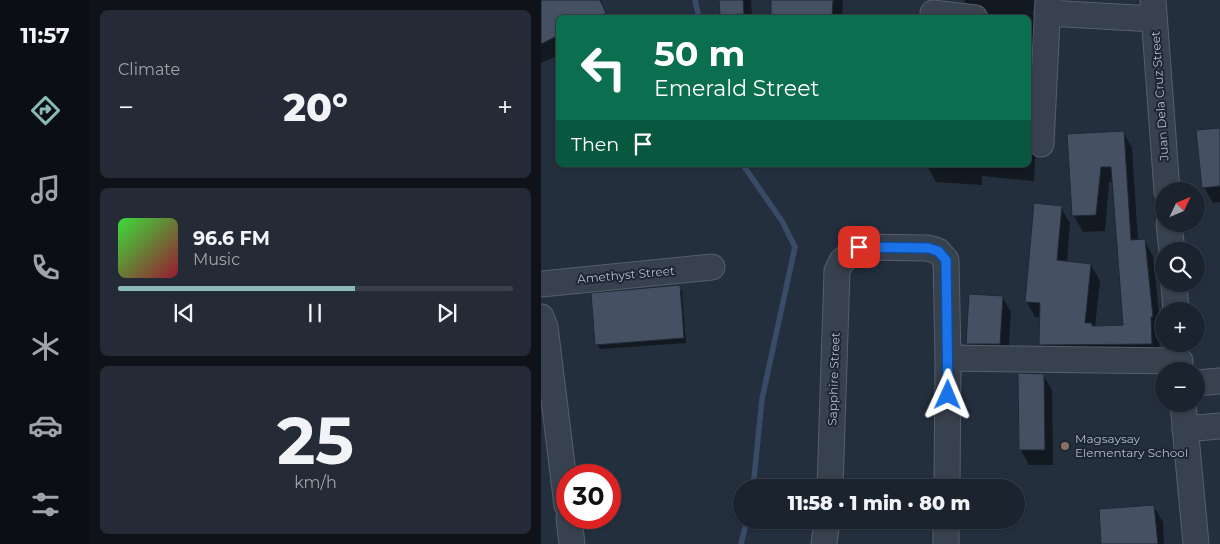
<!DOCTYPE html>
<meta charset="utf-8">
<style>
body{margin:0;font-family:Montserrat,sans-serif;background:#242b36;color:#f1f3f6;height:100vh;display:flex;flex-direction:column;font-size:19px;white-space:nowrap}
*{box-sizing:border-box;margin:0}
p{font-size:16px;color:#a0a4aa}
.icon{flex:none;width:28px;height:28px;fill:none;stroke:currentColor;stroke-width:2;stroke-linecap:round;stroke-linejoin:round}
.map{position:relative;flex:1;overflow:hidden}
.side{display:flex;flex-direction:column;gap:10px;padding:10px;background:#0f1319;width:451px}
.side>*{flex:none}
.hud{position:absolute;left:15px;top:15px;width:475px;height:152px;border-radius:8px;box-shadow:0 1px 4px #0004,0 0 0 1px #39404a;background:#0b6e4f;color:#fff;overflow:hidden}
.needle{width:32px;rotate:46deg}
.buttons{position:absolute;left:614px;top:182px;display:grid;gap:10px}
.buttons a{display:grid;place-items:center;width:50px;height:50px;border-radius:50%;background:#1b232e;box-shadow:0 1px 4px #0004,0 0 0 1px #39404a;font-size:25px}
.speed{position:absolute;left:15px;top:464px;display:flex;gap:10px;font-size:25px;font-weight:700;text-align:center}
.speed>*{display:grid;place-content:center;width:65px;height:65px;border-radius:50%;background:#1b232e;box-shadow:0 1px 4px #0004,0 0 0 1px #39404a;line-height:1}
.speed .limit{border:8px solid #d22;background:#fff;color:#111}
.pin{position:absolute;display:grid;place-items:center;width:42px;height:42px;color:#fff;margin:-21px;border-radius:10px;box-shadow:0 2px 8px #0006}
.me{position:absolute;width:55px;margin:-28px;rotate:1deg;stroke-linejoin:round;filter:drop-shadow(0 0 4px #0008)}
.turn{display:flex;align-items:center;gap:18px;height:105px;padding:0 15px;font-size:22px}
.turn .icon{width:65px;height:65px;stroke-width:2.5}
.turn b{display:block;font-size:35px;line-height:42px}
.then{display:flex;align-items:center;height:48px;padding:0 15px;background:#0003;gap:10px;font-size:19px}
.big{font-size:38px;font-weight:800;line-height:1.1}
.side .tile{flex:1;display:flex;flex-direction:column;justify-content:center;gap:8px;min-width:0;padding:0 18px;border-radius:8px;background:#242b36}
.side .dial{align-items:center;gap:0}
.dial b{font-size:65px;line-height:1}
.song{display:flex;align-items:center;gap:15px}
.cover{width:60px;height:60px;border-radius:8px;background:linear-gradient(135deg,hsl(120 70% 55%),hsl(350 70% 35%))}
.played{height:5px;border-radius:2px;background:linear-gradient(90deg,#8bbbb9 60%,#39404a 60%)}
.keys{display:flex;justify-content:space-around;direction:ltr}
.heat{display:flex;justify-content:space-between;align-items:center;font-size:28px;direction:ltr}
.trip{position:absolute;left:192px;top:479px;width:292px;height:50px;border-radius:25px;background:#1b232e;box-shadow:0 1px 4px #0004,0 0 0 1px #39404a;font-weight:800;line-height:50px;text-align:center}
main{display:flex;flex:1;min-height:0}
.tab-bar{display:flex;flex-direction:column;width:90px;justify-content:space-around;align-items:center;background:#0b0e12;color:#a0a4aa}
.tab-bar .icon{width:35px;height:35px}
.tab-bar .selected{color:#8bbbb9}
.tab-bar b{font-size:22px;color:#f1f3f6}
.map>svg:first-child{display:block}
.shadow{fill:#0007}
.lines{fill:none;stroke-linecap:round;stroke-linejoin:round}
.stream{stroke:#394c67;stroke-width:5.5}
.building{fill:#455162;stroke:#1f2835}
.minor-casing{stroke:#565f6c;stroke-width:27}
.minor{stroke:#38414e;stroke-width:25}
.route-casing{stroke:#114b97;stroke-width:12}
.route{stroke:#1a73e8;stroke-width:9}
.education-dot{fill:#8d6e63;stroke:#1d2633;stroke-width:2}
.labels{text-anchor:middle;stroke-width:4;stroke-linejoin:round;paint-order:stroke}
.street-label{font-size:12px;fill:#b4bcc9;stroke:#1d2633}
.poi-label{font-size:12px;fill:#b4bcc9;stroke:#1d2633;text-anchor:start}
</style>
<main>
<nav class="tab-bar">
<b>11:57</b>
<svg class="icon selected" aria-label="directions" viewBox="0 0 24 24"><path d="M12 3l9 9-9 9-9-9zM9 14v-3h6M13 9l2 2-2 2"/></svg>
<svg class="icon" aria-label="music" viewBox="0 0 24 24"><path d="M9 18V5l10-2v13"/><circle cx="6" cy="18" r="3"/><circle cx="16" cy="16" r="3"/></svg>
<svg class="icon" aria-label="phone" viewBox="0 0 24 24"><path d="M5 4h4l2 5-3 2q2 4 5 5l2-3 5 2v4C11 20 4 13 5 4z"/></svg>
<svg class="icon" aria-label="climate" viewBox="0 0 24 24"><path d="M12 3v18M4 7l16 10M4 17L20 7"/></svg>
<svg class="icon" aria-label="car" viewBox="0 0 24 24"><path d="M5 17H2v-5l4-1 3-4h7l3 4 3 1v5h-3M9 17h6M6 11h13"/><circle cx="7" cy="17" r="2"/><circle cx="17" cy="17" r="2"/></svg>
<svg class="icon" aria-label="filters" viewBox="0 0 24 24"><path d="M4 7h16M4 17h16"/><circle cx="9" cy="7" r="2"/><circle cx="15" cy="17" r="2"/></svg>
</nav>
<section class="side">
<div class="tile"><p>Climate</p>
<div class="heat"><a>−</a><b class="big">20°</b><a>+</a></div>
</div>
<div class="tile">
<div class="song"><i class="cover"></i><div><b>96.6 FM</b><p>Music</p></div></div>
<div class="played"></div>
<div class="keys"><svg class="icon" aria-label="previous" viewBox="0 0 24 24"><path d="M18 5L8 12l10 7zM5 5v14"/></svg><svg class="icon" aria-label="pause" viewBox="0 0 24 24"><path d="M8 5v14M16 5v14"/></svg><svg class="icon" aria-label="next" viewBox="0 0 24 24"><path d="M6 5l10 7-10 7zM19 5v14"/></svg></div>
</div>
<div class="tile dial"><b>25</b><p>km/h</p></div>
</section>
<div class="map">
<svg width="679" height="544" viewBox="0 0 679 544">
<rect width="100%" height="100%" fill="#242f3e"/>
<!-- shadow -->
<g class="shadow">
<polygon points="0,0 62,0 60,1 67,18 18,18 18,55 0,63"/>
<polygon points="180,0 210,0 211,18 182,18"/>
<polygon points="231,0 302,0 301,18 232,18"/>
<polygon points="423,0 508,0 501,15 493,181 441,176 441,185 395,182 386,166 488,165 488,18 432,17"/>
<polygon points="679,129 679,202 672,203 663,187"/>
<polygon points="582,132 591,148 597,241 603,240 612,256 620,332 618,332 619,360 509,360 500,344 500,318 494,317 485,301 520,208 529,223 526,263 550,265 559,281 554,327 583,326 573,182 568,182 564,231 542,232 533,216 527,135"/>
<polygon points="138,286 141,291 145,343 59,349 56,344"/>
<polygon points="461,297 470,312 467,360 436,359 427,344"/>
<polygon points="502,375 511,390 512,465 488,465 479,449"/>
<polygon points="613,507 622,522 623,544 561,544"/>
</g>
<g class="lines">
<!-- stream -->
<g class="stream">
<polyline points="154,0 158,18"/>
<polyline points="202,165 241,221 254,247 221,399 212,488"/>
<polyline points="200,544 206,520"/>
</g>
</g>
<!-- building -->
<g class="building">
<polygon points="0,0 59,0 65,13 56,18 18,18 18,35 0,44"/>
<polygon points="178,0 202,0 203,14 179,15"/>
<polygon points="230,0 292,0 291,18 230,17"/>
<polygon points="679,128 679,186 661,188 655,130"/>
<polygon points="583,131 590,240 604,239 612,317 610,317 611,344 498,345 499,303 484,302 493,203 521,206 516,260 550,264 544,323 551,323 551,326 582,325 570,167 560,167 555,215 531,216 526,134"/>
<polygon points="139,285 143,338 54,345 50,293"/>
<polygon points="428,294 462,296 459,344 425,344"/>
<polygon points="477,373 503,374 504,450 478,450"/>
<polygon points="613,505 617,544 560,544 558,509"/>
</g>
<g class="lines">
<defs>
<g id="minor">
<polyline points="612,0 626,191"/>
<polyline points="392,13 434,18"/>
<polyline points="506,13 613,19"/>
<polyline points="500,144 507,0"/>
<polyline points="628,224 631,251"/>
<polyline points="0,284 171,267"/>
<polyline points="633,284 635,311"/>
<polyline points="0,317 4,327 26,505"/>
<polyline points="407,358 639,361"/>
<polyline points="655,383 679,381"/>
<polyline points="642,404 655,544"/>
<polyline points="644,429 679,426"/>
<polyline points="289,488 296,271 301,261 318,247 387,248 397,251 405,260 407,358 406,488"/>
<polyline points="28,518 31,544"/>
<polyline points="283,544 286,520"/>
<polyline points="405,544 405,520"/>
</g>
</defs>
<!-- minor casing -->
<use href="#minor" class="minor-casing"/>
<!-- minor -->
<use href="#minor" class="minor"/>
</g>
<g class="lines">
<defs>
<polyline id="route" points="318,247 387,248 397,251 405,260 407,395"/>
</defs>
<!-- route casing -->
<use href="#route" class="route-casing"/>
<!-- route -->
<use href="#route" class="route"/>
</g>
<!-- markers -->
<circle class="education-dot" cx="524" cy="446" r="5"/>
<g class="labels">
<!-- street labels -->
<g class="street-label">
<text transform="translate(619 96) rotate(-94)" y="4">Juan Dela Cruz Street</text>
<text transform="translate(85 275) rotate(-5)" y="4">Amethyst Street</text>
<text transform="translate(293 379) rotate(-88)" y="4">Sapphire Street</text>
</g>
<!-- poi labels -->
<g class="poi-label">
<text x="534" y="443">Magsaysay<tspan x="534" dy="14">Elementary School</tspan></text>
</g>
</g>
</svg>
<div class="buttons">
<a><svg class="needle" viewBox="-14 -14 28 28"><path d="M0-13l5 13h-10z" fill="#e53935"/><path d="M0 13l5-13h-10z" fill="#a0a4aa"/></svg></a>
<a><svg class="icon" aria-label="search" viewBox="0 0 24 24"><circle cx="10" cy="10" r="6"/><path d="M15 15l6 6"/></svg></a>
<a>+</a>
<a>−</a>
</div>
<div class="speed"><div class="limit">30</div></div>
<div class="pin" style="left:318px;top:247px;background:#d93025"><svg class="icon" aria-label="arrive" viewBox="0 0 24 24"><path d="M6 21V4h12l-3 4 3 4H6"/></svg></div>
<svg class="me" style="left:407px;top:395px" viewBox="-20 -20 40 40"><path d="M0-17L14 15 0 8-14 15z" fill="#1a73e8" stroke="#fff" stroke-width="4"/></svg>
<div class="trip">11:58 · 1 min · 80 m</div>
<div class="hud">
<div class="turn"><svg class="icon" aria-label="left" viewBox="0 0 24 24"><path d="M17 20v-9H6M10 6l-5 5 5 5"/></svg><div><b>50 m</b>Emerald Street</div></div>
<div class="then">Then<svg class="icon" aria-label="arrive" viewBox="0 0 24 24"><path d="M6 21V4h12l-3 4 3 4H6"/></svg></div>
</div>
</div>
</main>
